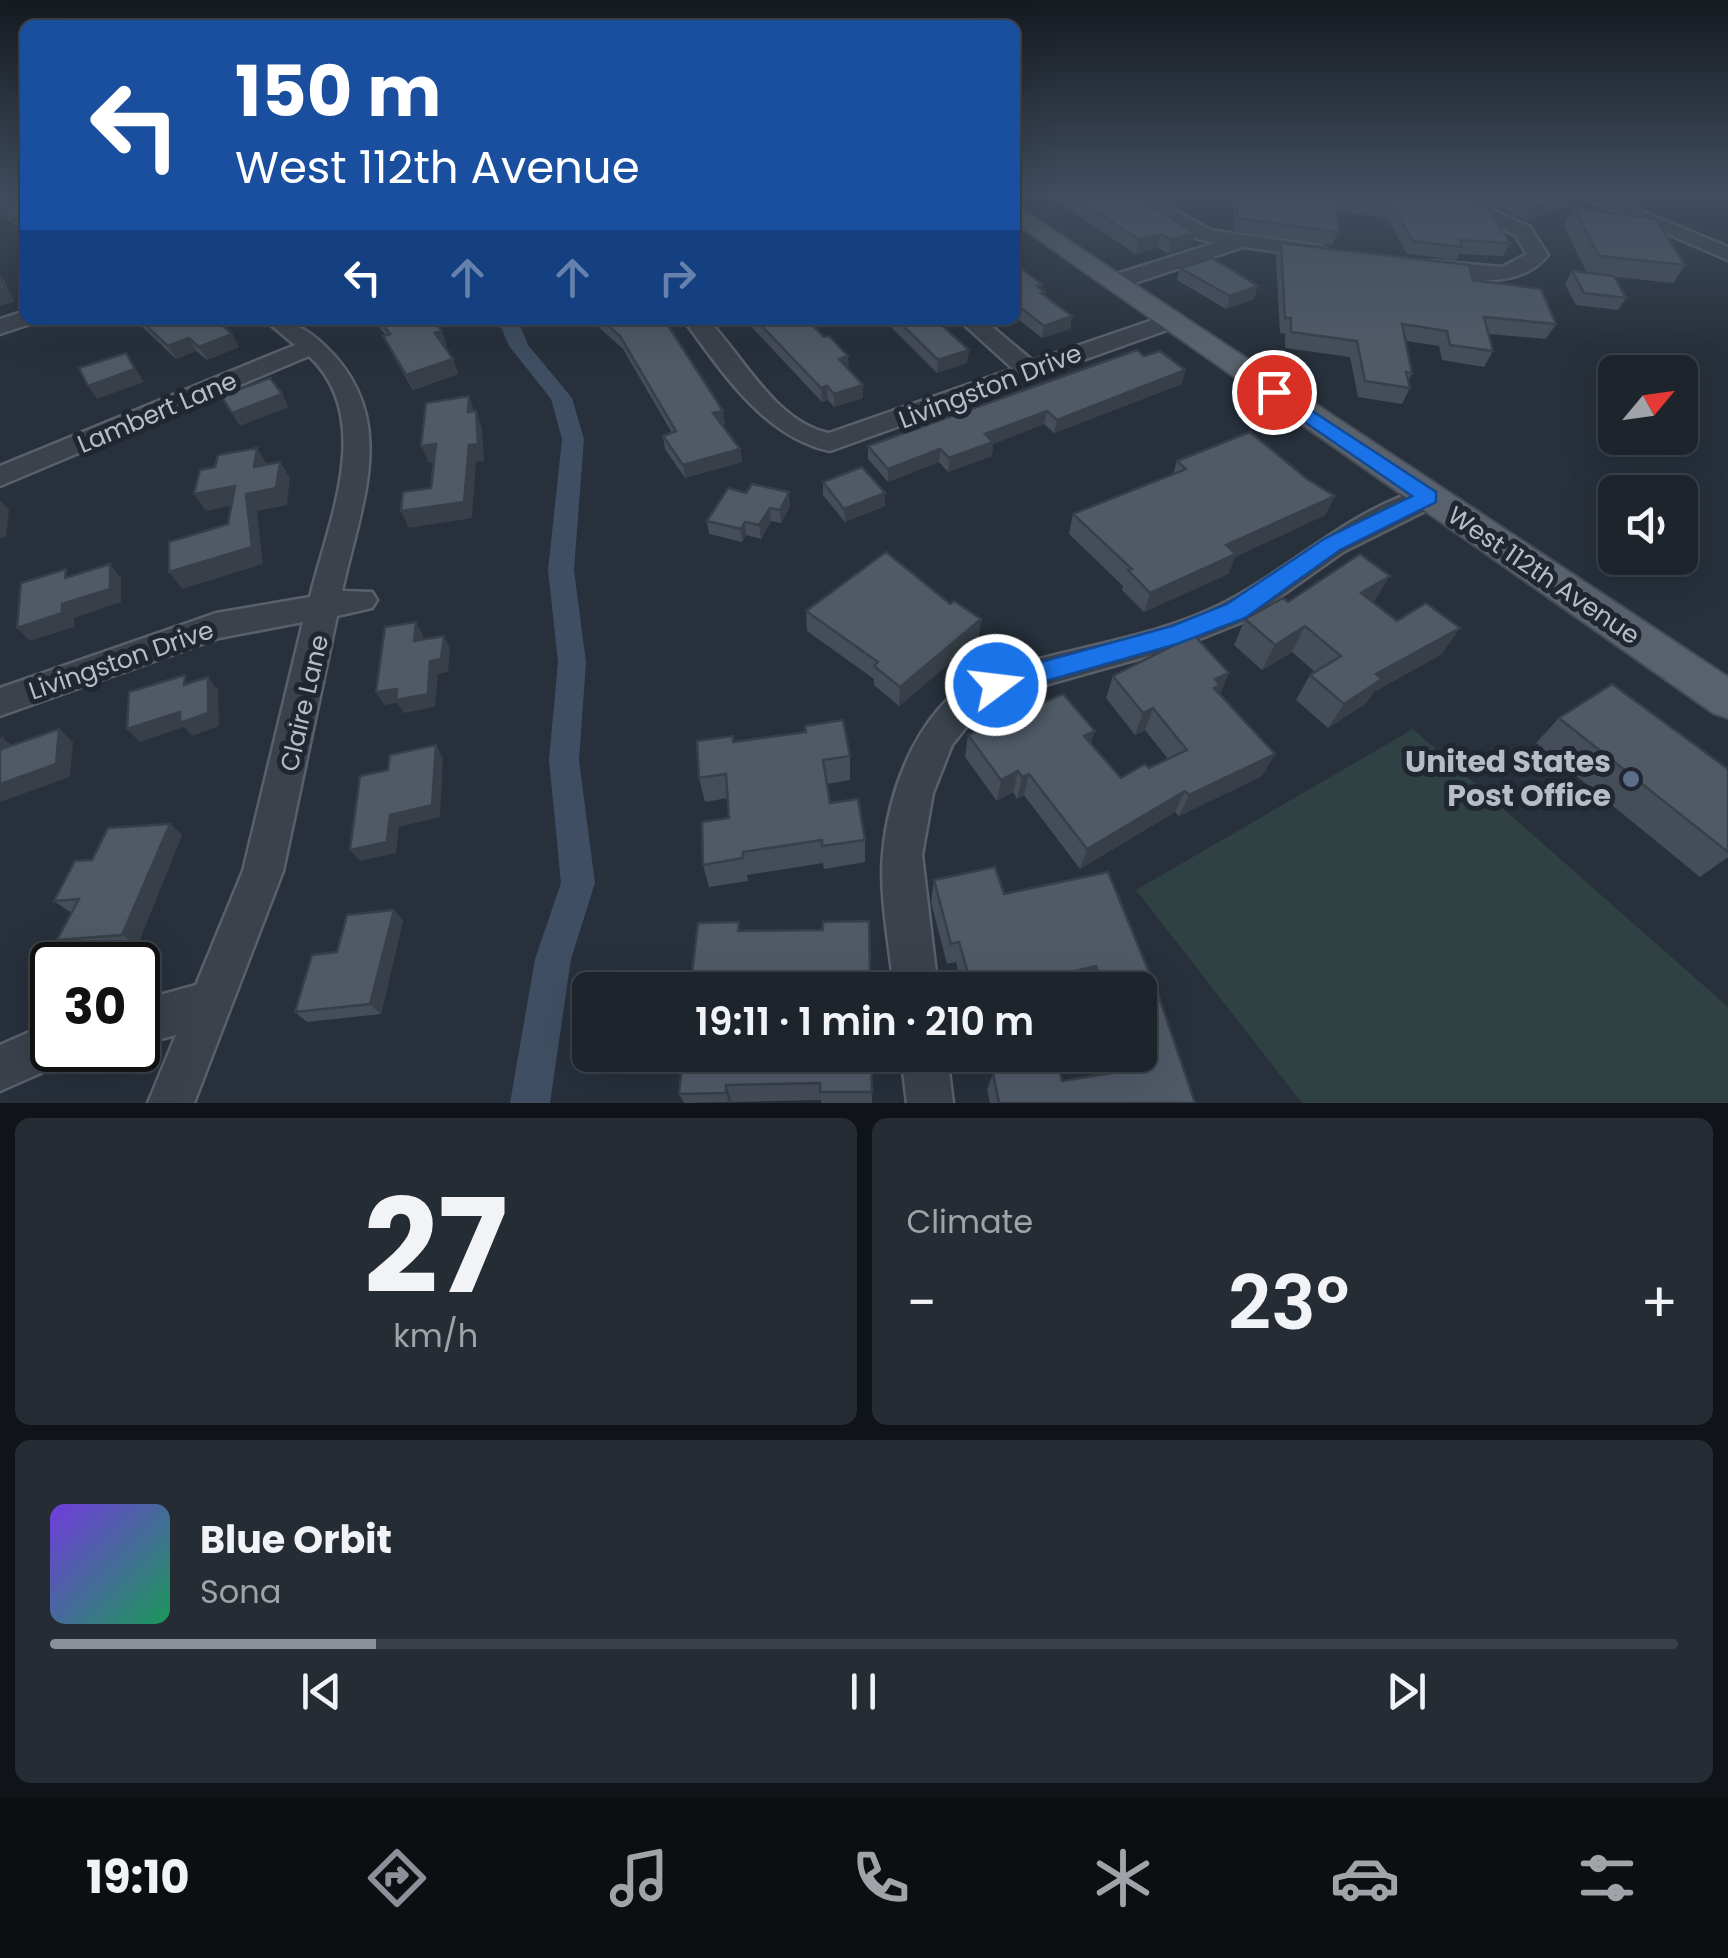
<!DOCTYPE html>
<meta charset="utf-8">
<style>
body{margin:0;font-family:Poppins,sans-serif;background:#252c34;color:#f1f3f6;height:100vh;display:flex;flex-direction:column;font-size:38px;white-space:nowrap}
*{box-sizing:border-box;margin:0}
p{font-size:32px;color:#a0a4a9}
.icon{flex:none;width:55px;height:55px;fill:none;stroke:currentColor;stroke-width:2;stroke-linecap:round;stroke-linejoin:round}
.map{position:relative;height:1103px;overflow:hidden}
.sheet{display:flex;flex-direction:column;gap:15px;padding:15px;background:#101418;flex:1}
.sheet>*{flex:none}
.guide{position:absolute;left:20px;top:20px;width:1000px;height:305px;border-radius:15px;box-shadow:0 10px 40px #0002,0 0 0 2px #3b4148;background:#1a4fa0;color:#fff;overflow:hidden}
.needle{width:65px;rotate:61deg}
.buttons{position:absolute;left:1598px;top:355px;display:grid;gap:20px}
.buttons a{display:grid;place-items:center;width:100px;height:100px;border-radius:15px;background:#1d242c;box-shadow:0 10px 40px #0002,0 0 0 2px #3b4148;font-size:50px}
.speed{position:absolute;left:30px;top:942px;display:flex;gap:20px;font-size:50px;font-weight:700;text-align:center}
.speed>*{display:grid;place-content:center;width:130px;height:130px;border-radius:50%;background:#1d242c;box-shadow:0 10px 40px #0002,0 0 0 2px #3b4148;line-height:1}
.speed .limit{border:5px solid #111;border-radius:15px;background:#fff;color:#111}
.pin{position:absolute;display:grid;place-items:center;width:85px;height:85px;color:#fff;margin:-42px;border:5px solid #fff;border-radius:50%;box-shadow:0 2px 10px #0007}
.me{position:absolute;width:110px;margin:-55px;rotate:75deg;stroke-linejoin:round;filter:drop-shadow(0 0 8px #0008)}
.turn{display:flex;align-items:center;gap:35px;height:210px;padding:0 50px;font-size:45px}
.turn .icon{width:130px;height:130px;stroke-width:2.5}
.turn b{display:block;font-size:70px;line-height:85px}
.lanes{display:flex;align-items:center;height:95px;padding:0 50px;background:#0003;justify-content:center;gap:50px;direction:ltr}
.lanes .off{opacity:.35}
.big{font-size:75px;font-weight:600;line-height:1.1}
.sheet .tile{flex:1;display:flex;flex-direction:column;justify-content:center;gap:15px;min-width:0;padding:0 35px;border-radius:15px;background:#252c34}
.sheet .dial{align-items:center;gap:0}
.dial b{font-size:130px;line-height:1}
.song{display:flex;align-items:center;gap:30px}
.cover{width:120px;height:120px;border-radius:15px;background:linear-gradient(135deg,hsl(260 70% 55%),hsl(150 70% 35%))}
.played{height:10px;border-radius:5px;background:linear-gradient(90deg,#8c9099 20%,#3b4148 20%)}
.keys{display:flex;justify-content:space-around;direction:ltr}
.heat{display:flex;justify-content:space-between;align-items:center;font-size:55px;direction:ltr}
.sheet .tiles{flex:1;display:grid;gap:15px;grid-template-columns:1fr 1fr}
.tile:last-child{grid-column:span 2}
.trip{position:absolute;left:572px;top:972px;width:585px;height:100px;border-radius:15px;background:#1d242c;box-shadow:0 10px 40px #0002,0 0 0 2px #3b4148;font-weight:600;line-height:100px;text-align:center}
.menu{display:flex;height:160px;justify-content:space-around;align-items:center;background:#0c0e12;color:#a0a4a9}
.menu .icon{width:70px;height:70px}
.menu .active{color:#8c9099}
.menu b{font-size:45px;color:#f1f3f6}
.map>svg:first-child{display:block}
.green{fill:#2f4142}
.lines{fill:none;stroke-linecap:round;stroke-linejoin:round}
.canal{fill:#3f4e62;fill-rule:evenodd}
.minor-casing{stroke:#59606a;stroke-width:5}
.major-casing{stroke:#444b55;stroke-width:4}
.minor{fill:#3b424c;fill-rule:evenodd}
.major{fill:#59616c;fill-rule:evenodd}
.wall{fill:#454d59}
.shaded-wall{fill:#383f48}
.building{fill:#505a67;stroke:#383f48;stroke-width:2.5}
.route{fill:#1a73e8;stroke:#114b97;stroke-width:2.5}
.service-dot{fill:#5c6f8a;stroke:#202731;stroke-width:4}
.labels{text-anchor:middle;stroke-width:10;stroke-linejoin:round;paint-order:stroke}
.street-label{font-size:25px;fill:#b7bdc7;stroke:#202731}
.near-poi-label{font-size:30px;font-weight:bold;fill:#b7bdc7;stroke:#202731;text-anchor:end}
</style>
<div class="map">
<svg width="1728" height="1103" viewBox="0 0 1728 1103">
<rect width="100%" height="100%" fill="#27303b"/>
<!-- green -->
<polygon class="green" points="1413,729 1728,1007 1728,1103 1302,1103 1136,890"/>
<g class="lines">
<!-- canal -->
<polygon class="canal" points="498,320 518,320 528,345 572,398 584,439 574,570 586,662 579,760 595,883 571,959 550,1103 510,1103 535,959 561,883 549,760 558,662 548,570 562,439 551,399 509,346"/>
<defs>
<g id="minor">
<polygon points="1122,193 1145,193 1210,230 1321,246 1331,252 1321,258 1243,247 1123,287 1107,287 1107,277 1215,243 1198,239"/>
<path d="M1433 193H1457L1530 227 1548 255C1519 291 1463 281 1423 272V262L1431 261 1502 267 1527 254 1515 235Z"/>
<polygon points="1573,193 1598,193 1728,247 1728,260"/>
<polygon points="25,311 25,320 33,323 0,334 0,319"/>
<path d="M1170 314 1181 321 1178 326 830 451C764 437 722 372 684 320H708C743 356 775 422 829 433L1013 369 959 320H984L1033 361Z"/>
<path d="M265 320C291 320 306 328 325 346 401 418 361 503 342 591L372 592 377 600 372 608 337 616 283 871 194 1103H148L176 1035 138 1045V1001L196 985 243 871 303 622 219 638 0 716V688L216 613 310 597C328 522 376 419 309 356L0 486V466L295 345Z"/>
<path d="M1429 487 1439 490 1443 497 1439 504 1343 552 1247 620 1177 648 1006 696 975 716 952 745 933 793 922 855 938 990H894C890 947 879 897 883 853 889 787 922 696 991 673 1067 647 1152 640 1224 603 1294 567 1348 510 1429 487Z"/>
<polygon points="52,1022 52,1050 73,1050 68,1061 0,1091 0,1045"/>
<polygon points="901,1055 947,1055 953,1103 907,1103"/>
</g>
<polygon id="major" points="1015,205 1728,677 1728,718 1713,713 1015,223"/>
</defs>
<!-- minor casing -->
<use href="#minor" class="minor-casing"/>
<!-- major casing -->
<use href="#major" class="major-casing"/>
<!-- minor -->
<use href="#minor" class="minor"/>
<!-- major -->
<use href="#major" class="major"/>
</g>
<!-- wall -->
<g class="wall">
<polygon points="0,193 25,193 25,233 0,213"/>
<polygon points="1044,193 1209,193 1174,203 1141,194 1148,199 1147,203 1195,233 1192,246 1168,254 1157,247 1136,254"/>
<polygon points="1234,193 1576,193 1569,205 1526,220 1482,198 1461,195 1510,243 1503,256 1459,254 1456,260 1407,254 1387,218 1338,211 1338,232 1332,245 1234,232"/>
<polygon points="1574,208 1685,265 1673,283 1615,277 1626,298 1618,310 1576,305 1565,284 1572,271 1587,273 1564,226"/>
<polygon points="1281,243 1473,280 1556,324 1546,339 1489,334 1493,351 1484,367 1442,360 1439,346 1406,341 1412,373 1408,381 1410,388 1402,404 1358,397 1350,357 1285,348 1285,334 1280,333 1276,258"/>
<polygon points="1015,264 1042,284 1041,289 1045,292 1044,295 1072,316 1070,329 1042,338 1015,317"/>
<polygon points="1180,268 1254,299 1226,309 1177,280"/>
<polygon points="135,320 216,320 232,334 239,347 207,360 196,351 176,359"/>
<polygon points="374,320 432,320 447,346 444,347 453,359 458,374 413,390 390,350 383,336 385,335"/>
<polygon points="591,320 660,320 725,424 722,425 740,449 742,462 685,478 665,449 663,436 672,433 623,349"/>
<polygon points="745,320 807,320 848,370 863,398 834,407 828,400 822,402"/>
<polygon points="884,320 936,320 969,350 967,363 937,373"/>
<polygon points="1144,356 1185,370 1182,384 1054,433 1044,424 993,444 992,456 948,472 939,462 888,482 868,459 868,446"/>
<polygon points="1177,461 1307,479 1335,496 1325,515 1235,557 1228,574 1144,612 1122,590 1123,586 1069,534 1073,514 1173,474"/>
<polygon points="823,482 885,506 845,522 823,495"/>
<polygon points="728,488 790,506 781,523 771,521 761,539 746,535 742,542 709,534 707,521"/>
<polygon points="1288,602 1374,602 1442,654 1374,692 1365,704 1328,728 1296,700 1310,675 1315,672 1292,652 1262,670 1234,645 1245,619"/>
<polygon points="950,604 981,619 978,639 899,706 874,685 874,679 807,631 806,611"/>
<polygon points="1229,673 1220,693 1275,754 1262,776 1179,816 1175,812 1080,869 1024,795 1017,799 1013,792 997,801 965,757 968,735 1090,744 1121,778 1168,759 1145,730 1135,735 1106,698 1113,676"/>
<polygon points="1559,718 1728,769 1728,857 1700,877 1536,743"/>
<polygon points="733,736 734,742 850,756 850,780 827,784 830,803 865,840 865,862 824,869 823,863 747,875 748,881 709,887 703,865 729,818 728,798 705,802 699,778"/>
<polygon points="170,824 182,835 137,946 74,951 57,940 72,911 70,912 54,901 92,860"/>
<polygon points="1108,872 1195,1103 990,1103 987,1090 993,1073 1062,1081 1114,1073 1108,1055 1140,1055 1140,990 1088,990 1087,986 1070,990 963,990 956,962 947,964 931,902 934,880 1004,894"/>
<polygon points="394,910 403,921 381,1014 307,1022 295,1012 337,952"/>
<polygon points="869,921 870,990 698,990 692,973 741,931 823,930"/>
<polygon points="871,1055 872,1103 821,1103 821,1100 684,1103 679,1094"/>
</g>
<!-- shaded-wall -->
<g class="shaded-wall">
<polygon points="1176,193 1209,193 1174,203"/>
<polygon points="1576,193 1569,205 1526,220 1533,207"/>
<polygon points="1195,233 1192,246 1168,254 1171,240"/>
<polygon points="1161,234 1157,247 1136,254 1140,240"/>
<polygon points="0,274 5,281 14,302 0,306"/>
<polygon points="1258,286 1254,299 1226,309 1230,296"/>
<polygon points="1072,316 1070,329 1042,338 1044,326"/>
<polygon points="442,331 447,346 441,348 435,333"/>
<polygon points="232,334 239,347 207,360 199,347"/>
<polygon points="189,338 196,351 176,359 168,346"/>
<polygon points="969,350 967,363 937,373 938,360"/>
<polygon points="126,353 144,382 97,399 88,386"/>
<polygon points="848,356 849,369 839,359"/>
<polygon points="453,359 458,374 413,390 406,375"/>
<polygon points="1185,370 1182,384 1054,433 1057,420"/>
<polygon points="863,385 863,398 834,407 834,394"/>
<polygon points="827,386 828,400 822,402 821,388"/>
<polygon points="282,394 289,407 240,426 232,413"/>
<polygon points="469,396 475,413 468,412"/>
<polygon points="476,411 482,428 484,461 476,462 472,518 409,528 401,511 464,502 469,445"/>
<polygon points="723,411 725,424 715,427 713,413"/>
<polygon points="1047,411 1044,424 993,444 992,456 948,472 949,458 985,434"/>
<polygon points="436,444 443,461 429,463 421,446"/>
<polygon points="257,448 267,464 254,467"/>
<polygon points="740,449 742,462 685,478 683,465"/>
<polygon points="940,449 939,462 888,482 888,469"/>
<polygon points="280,462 290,478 287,505 257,511 263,564 182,589 169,572 252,547 246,494"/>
<polygon points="235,486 246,503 206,511 194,494"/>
<polygon points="789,492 790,506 781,523 780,510"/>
<polygon points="885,493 885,506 845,522 844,509"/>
<polygon points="1335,496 1325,515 1235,557 1228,574 1144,612 1150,593 1226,545"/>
<polygon points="0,500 9,510 6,537 0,538"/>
<polygon points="770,508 771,521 761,539 759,525"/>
<polygon points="745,522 746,535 742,542 741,529"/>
<polygon points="110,564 121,578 121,602 74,618 74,627 30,641 17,628 62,604"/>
<polygon points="1390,576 1374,602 1347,619 1361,593"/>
<polygon points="981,619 978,639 899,706 900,687"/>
<polygon points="416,622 423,635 421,654 414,641"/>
<polygon points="1305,626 1292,652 1262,670 1275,645"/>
<polygon points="1460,628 1442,654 1374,692 1365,704 1328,728 1344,704 1376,674"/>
<polygon points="444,636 450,649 448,672 438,674 435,707 404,713 397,703 384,705 376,692 430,661"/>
<polygon points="1229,673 1219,696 1215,697 1215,679"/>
<polygon points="208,677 218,690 219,726 192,736 184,727 140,742 127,729"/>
<polygon points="1153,708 1145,730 1135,735 1143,713"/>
<polygon points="59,729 73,742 70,777 0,802 0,784"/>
<polygon points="1095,731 1088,752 1084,736"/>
<polygon points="3,738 18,751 2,749"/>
<polygon points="436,745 443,758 440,817 399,827 396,853 360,861 350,850 390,815"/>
<polygon points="1275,754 1262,776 1179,816 1189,795"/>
<polygon points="1018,771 1013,792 997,801 1001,780"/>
<polygon points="1029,774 1024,795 1017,799 1022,777"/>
<polygon points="1185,791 1175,812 1080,869 1087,849"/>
<polygon points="170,824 182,835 137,946 122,935"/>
<polygon points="394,910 403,921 381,1014 370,1004"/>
<polygon points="1096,966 1087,986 1070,990 1030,990 1034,981"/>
<polygon points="726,1085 732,1101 732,1103 729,1103 726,1093"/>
</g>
<!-- building -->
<g class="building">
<polygon points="0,193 25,193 25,227 0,208"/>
<polygon points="1066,193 1139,193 1148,199 1142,200 1195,233 1171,240 1161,234 1140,240"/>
<polygon points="1237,193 1457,193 1489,209 1510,243 1460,240 1462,247 1413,241 1392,205 1338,197 1338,232 1238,218"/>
<polygon points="1504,193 1574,193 1533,207"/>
<polygon points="1574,208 1656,219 1685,265 1599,256"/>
<polygon points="1281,243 1469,265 1473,280 1541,289 1556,324 1484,317 1493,351 1450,345 1447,331 1402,324 1412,373 1406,372 1410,388 1365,381 1357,341 1291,332 1291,318 1285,318"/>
<polygon points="1212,258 1258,286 1230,296 1180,268"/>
<polygon points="1015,264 1042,284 1037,286 1045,292 1041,293 1072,316 1044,326 1015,303"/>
<polygon points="1572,271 1614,276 1626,298 1584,293"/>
<polygon points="0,278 5,289 0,291"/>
<polygon points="140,320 216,320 232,334 199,347 189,338 168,346"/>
<polygon points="379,320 432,320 442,331 435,333 453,359 406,375 383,336 390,334"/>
<polygon points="602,320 660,320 669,327 723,411 713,413 740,449 683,465 663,436 676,431 620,336"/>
<polygon points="756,320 807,320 824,337 829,336 848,356 839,359 863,385 834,394 827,386 821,388"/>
<polygon points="897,320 936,320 969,350 938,360"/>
<polygon points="1137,350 1144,356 1160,351 1185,370 1057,420 1047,411 985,434 993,442 949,458 940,449 888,469 868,446"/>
<polygon points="126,353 135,369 88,386 79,368"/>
<polygon points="270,378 282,394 232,413 221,396"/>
<polygon points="469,396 468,412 476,411 478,444 469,445 464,502 401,511 403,492 431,488 436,444 421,446 426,403"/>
<polygon points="1250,432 1307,479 1335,496 1226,545 1236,554 1150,593 1128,570 1132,569 1073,514 1186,469 1177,461"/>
<polygon points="257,448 254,467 280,462 276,488 246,494 252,547 169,572 169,542 228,524 235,486 194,494 200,470 215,467 218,455"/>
<polygon points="862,467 885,493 844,509 823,482"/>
<polygon points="752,484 789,492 780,510 770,508 759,525 745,522 741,529 707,521 728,488 746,493"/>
<polygon points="886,552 950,604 954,601 981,619 900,687 874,666 878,662 806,611"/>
<polygon points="1360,554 1390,576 1361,593 1397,621 1426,603 1460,628 1376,674 1382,679 1344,704 1310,675 1341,656 1305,626 1275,645 1245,619 1283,598 1288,602"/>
<polygon points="110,564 110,589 62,604 62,613 17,628 21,583 66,569 65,578"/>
<polygon points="416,622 414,641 444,636 441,659 430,661 428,694 396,700 397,689 376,692 385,627"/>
<polygon points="1194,635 1229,673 1215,679 1220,685 1214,688 1275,754 1189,795 1185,791 1087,849 1029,774 1022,777 1018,771 1001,780 968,735 1063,694 1095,731 1084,736 1121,778 1145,764 1149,768 1187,750 1153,708 1143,713 1113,676"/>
<polygon points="185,675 184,685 208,677 208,713 180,723 180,712 127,729 129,692"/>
<polygon points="1612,684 1728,769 1728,852 1559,718"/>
<polygon points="843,720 850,756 823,760 830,803 858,799 865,840 822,846 822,840 743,852 743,858 703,865 702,822 729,818 726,774 699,778 697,741 733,736 733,742 806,732 805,726"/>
<polygon points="59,729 56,764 0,784 0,739 3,738 2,749"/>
<polygon points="436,745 432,805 390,815 387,842 350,850 360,776 388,770 390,755"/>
<polygon points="170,824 122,935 57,940 79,899 54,901 75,861 92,860 108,828"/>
<polygon points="995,867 1004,894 1108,872 1158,994 1195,1103 999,1103 993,1073 1057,1063 1062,1081 1130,1070 1125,1055 1140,1055 1140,990 1104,990 1096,966 1034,981 1037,990 973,990 959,942 951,944 934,880"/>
<polygon points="394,910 370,1004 295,1012 312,955 337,952 347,915"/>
<polygon points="869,921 870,971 837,972 837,990 722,990 723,973 692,973 698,923 739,922 738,931 823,930 823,922"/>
<polygon points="683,1055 871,1055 872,1092 820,1092 820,1083 726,1085 726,1093 679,1094"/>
</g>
<!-- sky -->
<linearGradient id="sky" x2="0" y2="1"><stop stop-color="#151a20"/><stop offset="0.56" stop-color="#414e60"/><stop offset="1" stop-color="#414e60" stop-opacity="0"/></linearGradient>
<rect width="1728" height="347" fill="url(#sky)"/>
<!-- route -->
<polygon class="route" points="1274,386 1436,492 1436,502 1340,550 1245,618 1177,644 996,695 987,692 984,685 987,677 1172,626 1227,604 1324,539 1412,496 1267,396 1267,388"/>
<!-- markers -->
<circle class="service-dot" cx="1631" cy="779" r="10"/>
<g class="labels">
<!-- street labels -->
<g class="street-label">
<text transform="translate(990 386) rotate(-21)" y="9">Livingston Drive</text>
<text transform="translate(157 412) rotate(-23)" y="9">Lambert Lane</text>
<text transform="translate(1544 575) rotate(34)" y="9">West 112th Avenue</text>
<text transform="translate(121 660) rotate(-19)" y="9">Livingston Drive</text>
<text transform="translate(304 703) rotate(-77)" y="9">Claire Lane</text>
</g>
<!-- near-poi labels -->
<g class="near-poi-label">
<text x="1611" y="772">United States<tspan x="1611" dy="34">Post Office</tspan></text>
</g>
</g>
</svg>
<div class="buttons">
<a><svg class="needle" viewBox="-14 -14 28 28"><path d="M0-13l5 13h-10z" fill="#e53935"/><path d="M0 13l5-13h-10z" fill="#a0a4a9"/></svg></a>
<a><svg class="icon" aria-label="sound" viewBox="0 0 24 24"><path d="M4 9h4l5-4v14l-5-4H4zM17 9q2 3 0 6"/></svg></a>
</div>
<div class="speed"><div class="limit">30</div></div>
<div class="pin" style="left:1274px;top:392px;background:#d93025"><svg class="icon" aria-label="arrive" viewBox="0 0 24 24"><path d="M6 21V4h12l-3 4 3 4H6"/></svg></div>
<svg class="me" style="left:996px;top:685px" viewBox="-20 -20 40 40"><circle r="17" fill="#1a73e8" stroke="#fff" stroke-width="3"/><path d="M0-11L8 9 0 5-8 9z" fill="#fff"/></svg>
<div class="trip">19:11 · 1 min · 210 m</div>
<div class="guide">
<div class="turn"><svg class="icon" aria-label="left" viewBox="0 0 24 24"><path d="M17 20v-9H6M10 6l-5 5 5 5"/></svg><div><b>150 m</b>West 112th Avenue</div></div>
<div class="lanes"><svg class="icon" aria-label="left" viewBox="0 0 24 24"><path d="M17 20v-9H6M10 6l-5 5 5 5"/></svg><svg class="icon off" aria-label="ahead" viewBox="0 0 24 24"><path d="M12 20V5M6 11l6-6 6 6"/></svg><svg class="icon off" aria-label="ahead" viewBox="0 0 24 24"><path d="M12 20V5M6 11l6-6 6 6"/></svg><svg class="icon off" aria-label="right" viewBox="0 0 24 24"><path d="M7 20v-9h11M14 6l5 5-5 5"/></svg></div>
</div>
</div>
<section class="sheet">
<div class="tiles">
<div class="tile dial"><b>27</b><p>km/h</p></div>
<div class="tile"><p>Climate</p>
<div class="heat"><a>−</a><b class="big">23°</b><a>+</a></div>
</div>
<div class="tile">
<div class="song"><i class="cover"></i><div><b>Blue Orbit</b><p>Sona</p></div></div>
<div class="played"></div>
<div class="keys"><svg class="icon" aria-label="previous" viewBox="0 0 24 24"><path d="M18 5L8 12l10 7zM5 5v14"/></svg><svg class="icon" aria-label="pause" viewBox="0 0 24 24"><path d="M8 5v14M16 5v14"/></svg><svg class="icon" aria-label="next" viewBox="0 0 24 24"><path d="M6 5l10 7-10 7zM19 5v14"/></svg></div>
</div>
</div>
</section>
<nav class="menu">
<b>19:10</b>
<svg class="icon active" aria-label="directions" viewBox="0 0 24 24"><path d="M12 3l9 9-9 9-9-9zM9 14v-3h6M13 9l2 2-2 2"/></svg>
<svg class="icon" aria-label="music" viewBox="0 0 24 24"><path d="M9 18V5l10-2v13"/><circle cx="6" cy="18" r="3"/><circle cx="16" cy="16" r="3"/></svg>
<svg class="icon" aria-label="phone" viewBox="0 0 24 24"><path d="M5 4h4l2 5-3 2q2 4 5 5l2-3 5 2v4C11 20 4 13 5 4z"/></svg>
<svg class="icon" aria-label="climate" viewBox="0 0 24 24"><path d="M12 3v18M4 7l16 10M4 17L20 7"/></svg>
<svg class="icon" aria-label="car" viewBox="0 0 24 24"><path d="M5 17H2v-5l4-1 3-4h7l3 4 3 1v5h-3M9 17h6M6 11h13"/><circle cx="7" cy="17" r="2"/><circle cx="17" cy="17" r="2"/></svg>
<svg class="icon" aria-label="filters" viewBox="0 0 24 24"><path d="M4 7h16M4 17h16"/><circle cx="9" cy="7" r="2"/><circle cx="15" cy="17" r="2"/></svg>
</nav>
